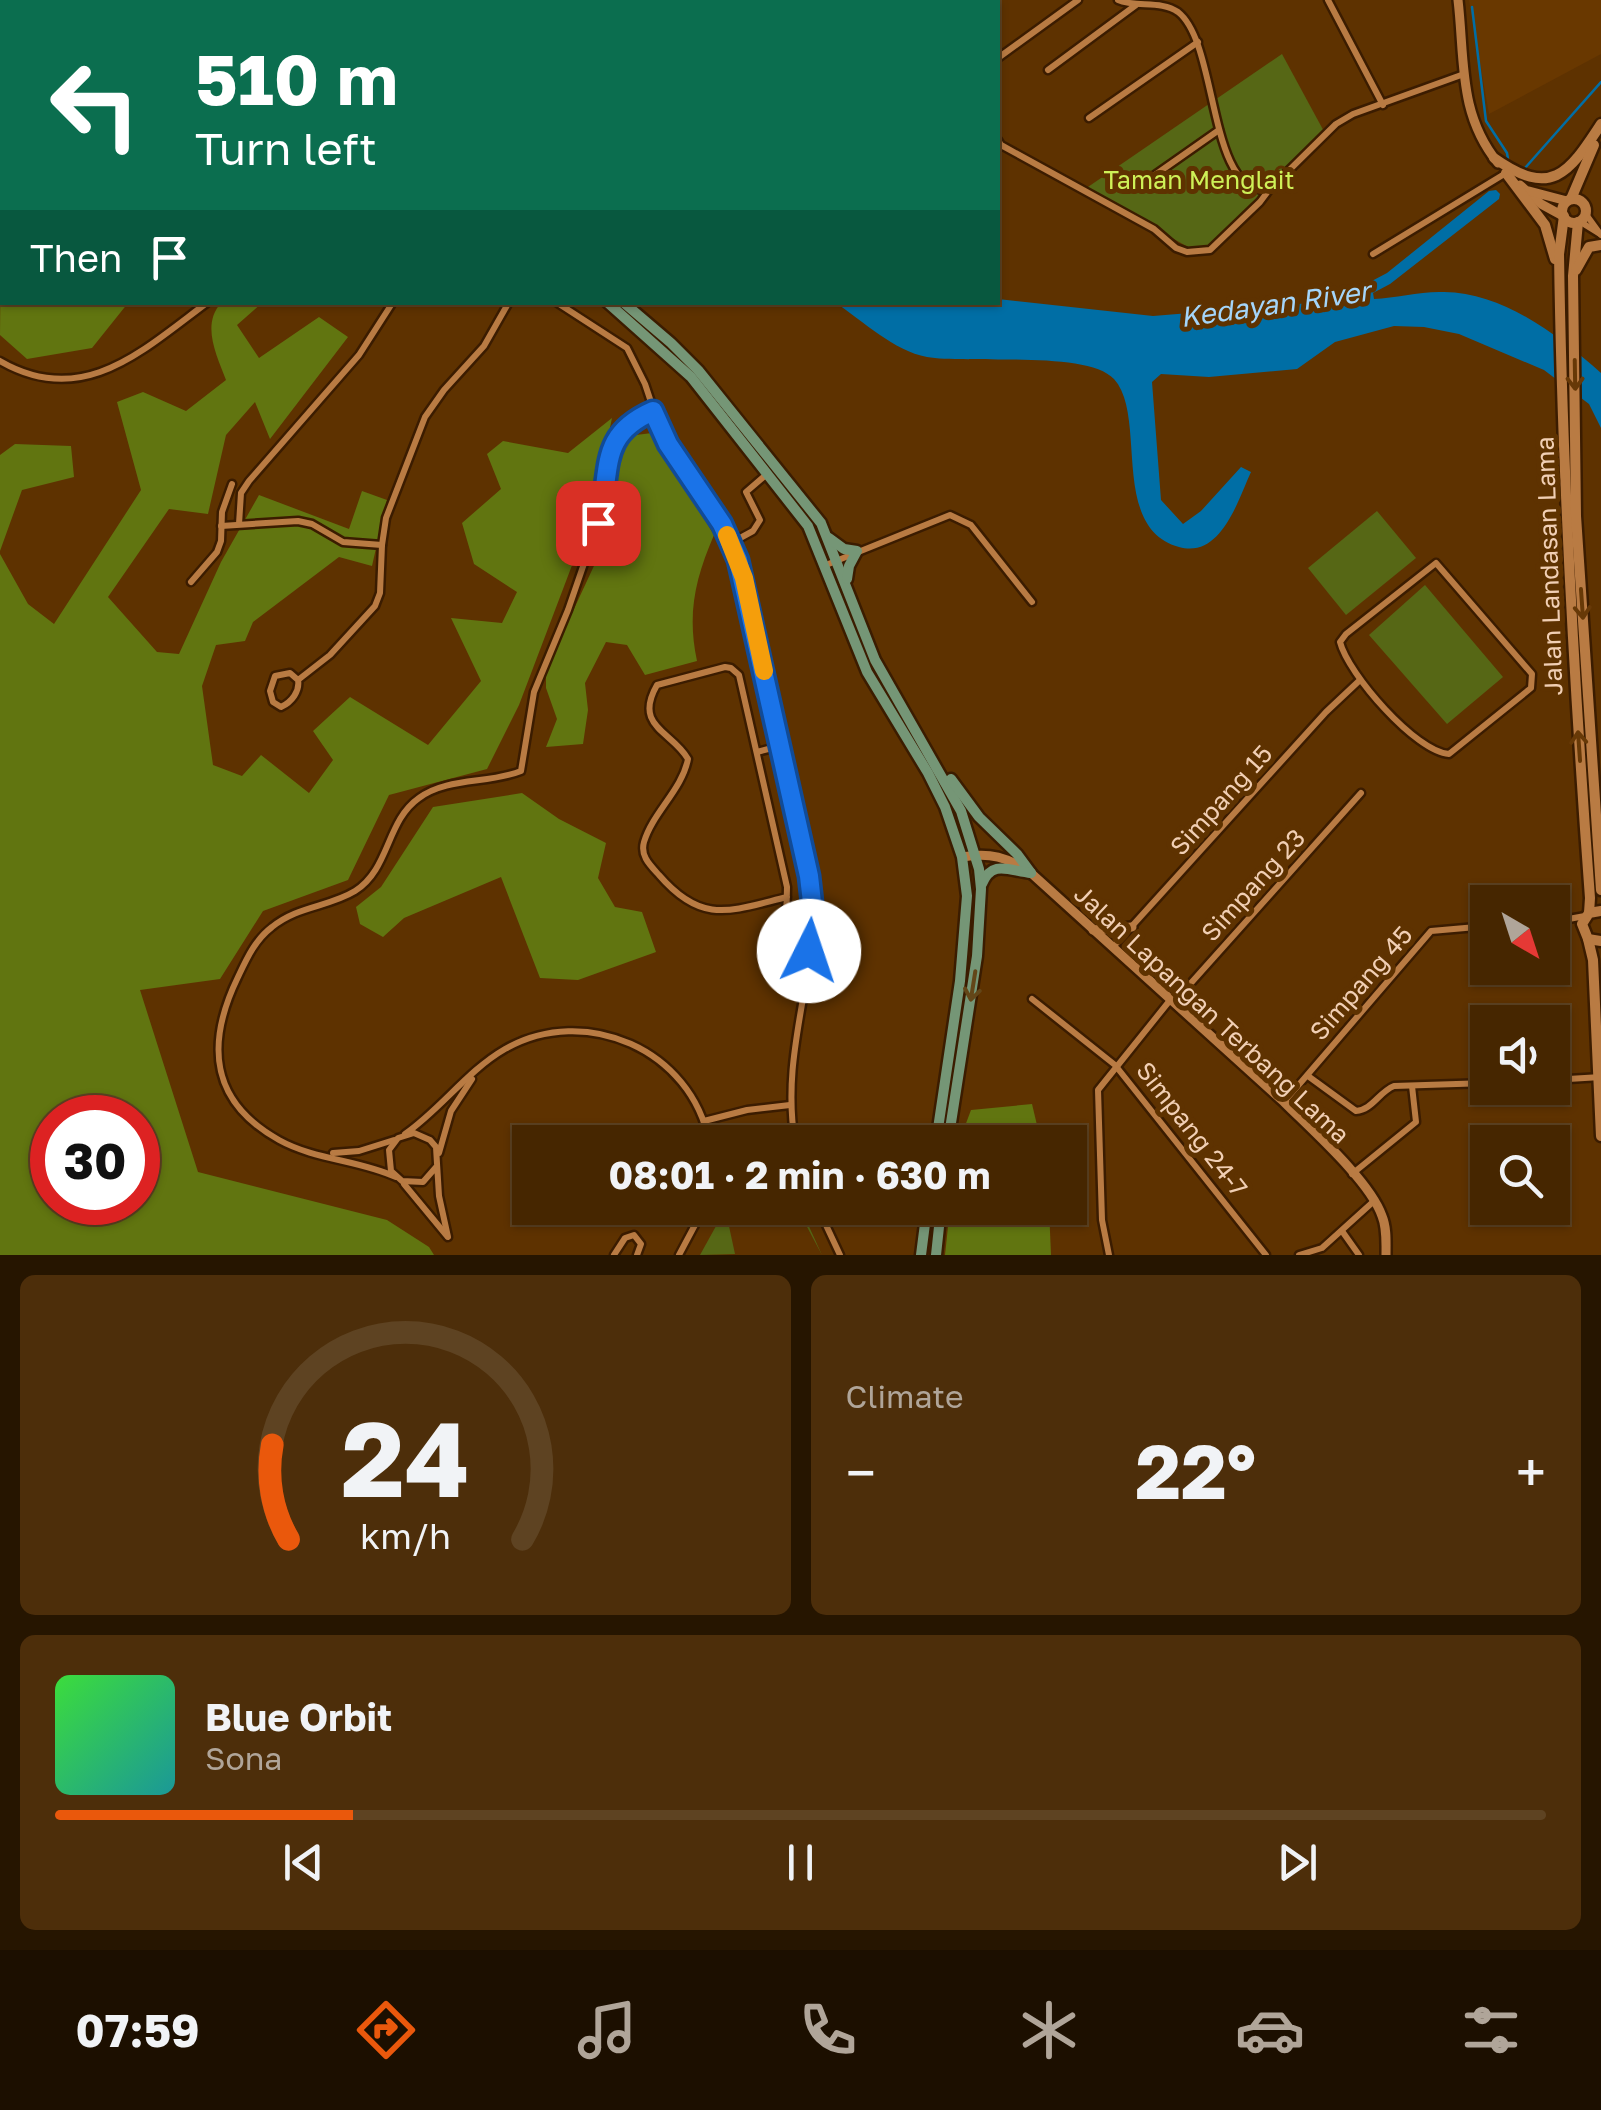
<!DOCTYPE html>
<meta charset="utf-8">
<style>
body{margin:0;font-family:"Golos Text",sans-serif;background:#4d2e0a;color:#f1f3f6;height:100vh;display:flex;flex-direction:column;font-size:38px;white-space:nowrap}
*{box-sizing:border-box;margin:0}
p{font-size:32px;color:#b0a599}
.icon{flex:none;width:55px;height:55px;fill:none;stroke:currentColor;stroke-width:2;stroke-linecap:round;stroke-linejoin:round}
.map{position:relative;height:1255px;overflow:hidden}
.side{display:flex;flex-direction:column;gap:20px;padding:20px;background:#261500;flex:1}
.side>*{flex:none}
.guide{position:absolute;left:0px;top:0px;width:1000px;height:305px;box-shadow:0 2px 8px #0004,0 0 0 2px #5e4322;background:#0b6e4f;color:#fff;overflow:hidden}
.needle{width:65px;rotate:141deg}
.buttons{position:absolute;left:1470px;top:885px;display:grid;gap:20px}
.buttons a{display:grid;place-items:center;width:100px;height:100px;border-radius:0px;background:#462600;box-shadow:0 2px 8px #0004,0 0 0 2px #5e4322;font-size:50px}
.speed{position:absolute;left:30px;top:1095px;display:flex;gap:20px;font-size:50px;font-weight:700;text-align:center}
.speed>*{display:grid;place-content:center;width:130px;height:130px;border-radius:50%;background:#462600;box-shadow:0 2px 8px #0004,0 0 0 2px #5e4322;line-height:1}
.speed .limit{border:15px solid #d22;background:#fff;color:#111}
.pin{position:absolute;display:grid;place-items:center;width:85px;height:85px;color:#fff;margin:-42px;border-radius:20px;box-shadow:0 5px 15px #0006}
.me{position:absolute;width:110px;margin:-55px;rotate:4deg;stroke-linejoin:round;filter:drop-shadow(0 0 8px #0008)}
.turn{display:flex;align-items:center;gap:35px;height:210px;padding:0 30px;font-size:45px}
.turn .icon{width:130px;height:130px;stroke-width:2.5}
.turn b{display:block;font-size:70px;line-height:85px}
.then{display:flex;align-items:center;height:95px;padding:0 30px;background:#0003;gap:20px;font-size:38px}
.big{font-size:75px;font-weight:700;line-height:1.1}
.side .widget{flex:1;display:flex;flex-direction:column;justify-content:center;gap:15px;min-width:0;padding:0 35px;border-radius:15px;background:#4d2e0a}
.side .dial{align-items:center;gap:0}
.dial svg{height:260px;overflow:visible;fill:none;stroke:#5e4322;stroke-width:7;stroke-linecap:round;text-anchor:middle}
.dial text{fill:#f1f3f6;stroke:none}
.song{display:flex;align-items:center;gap:30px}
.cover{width:120px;height:120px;border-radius:15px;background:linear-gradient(135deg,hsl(120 70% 55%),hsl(180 70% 35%))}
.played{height:10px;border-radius:5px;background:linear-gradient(90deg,#ea580c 20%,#5e4322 20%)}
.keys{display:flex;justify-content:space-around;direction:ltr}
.heat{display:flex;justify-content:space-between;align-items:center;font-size:55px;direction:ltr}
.side .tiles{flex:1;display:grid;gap:20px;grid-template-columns:1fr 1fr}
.widget:last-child{grid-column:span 2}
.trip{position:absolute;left:512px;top:1125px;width:575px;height:100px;border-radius:0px;background:#462600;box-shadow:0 2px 8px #0004,0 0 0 2px #5e4322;font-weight:700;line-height:100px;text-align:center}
.tabs{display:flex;height:160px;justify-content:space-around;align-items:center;background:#1c0f00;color:#b0a599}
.tabs .icon{width:70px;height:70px}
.tabs .active{color:#ea580c}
.tabs b{font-size:45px;color:#f1f3f6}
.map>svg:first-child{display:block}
.built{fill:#693800}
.green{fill:#566715}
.forest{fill:#617510;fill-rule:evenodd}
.water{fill:#006ea5}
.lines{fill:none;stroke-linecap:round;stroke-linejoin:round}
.stream{stroke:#006ea5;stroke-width:2.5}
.minor-casing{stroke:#3b1c00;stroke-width:11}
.tertiary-casing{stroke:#3b1c00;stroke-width:14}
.secondary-casing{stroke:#3b1c00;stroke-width:15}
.primary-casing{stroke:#3b1c00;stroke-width:15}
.minor{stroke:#b97b43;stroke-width:6}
.tertiary{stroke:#b97b43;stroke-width:9}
.secondary{stroke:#b97b43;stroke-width:10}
.primary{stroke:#759676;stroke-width:10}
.oneway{stroke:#673907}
.oneway2{stroke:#634618}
.route-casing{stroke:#114b97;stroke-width:25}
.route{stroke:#1a73e8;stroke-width:18}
.slow{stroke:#f59e0b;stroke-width:18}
.labels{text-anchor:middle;stroke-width:10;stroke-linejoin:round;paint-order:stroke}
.park-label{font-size:25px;fill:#cef157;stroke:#5e3200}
.street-label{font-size:25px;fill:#f1cfb4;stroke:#5e3200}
.water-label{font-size:28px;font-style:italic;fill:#a4d5f9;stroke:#5e3200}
</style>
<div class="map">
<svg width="1601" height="1255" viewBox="0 0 1601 1255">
<rect width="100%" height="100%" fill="#5e3200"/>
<!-- built -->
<polygon class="built" points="1469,0 1601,0 1601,54 1489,114"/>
<!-- green -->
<g class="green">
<polygon points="1282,54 1327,137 1204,256 1085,189"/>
<polygon points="1377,511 1416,558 1346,615 1308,568"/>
<polygon points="1425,585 1503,677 1447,724 1369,635"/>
<polygon points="784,1208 801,1209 822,1255 805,1223 727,1217 735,1254 700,1255 721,1217 731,1213 752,1217"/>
</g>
<!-- forest -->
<g class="forest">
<polygon points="2,121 2,302 128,303 92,348 27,359 0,335"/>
<path d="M221 303H262L237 325 259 358 319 317 348 337 270 439 255 402 226 435 208 514 169 509 108 597 157 652 179 654 221 562 259 495 349 529 362 491 387 500 372 566 339 557 253 622 245 641 216 645 202 686 213 765 242 776 261 755 309 793 333 760 313 731 350 697 428 745 481 681 451 618 502 623 517 592 474 564 462 523 501 489 487 454 503 441 568 453 612 418 593 510 519 705 487 769 389 795 348 880 263 911 220 979 140 990 198 1172 387 1220 429 1247 434 1255H0V554L28 604 54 624 141 490 117 402 143 392 186 411 226 380C217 356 201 325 221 303ZM52 1118H138V1202H52Z"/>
<path d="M652 433 714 535C695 579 687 614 697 661L645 675 627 645 606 642 585 683 588 710 583 744 546 747 557 719 546 688V669L606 540 616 502 620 451 636 435Z"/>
<polygon points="15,444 71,446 74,477 22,490 0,551 0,455"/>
<polygon points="522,793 559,819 606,843 598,878 615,907 642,912 656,952 578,980 540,978 501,877 404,918 383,937 360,924 356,907 381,887 433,807"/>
<polygon points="1032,1104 1041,1142 959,1142 971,1110"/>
<polygon points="950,1208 1049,1208 1051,1255 945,1255"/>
</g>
<!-- water -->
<path class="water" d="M1496 190 1500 194 1499 199 1390 284 1373 293 1374 299C1396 298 1421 291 1444 292 1504 293 1558 335 1601 373V428L1589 404 1544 370 1459 334 1424 327 1394 326 1335 342 1297 369 1209 377 1161 374 1152 382 1161 500 1183 524 1201 511 1241 467 1251 472C1238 500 1221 559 1179 547 1109 528 1148 416 1114 379 1087 350 968 364 927 357 894 351 863 321 836 303L998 302V299L1153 316 1346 300 1349 293 1387 273 1489 191Z"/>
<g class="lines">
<!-- stream -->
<g class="stream">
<polyline points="1472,7 1486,121 1507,153 1508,159"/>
<polyline points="1525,168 1601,82"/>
</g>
<defs>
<g id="minor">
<polyline points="238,0 239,2"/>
<polyline points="934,0 935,2"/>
<path d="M1118 0C1136 8 1161 0 1178 12 1219 44 1207 193 1267 190"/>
<polyline points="1328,0 1383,105"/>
<polyline points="59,2 61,0"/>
<polyline points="998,58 1078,0"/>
<polyline points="1048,70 1136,5"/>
<polyline points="0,89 2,84"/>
<polyline points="1089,118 1198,42"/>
<polyline points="998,140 1001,145 1154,229 1176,248 1187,252 1210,250 1260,202 1269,190 1336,124 1353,114 1464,74"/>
<polyline points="1142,184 1219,130"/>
<polyline points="1585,213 1601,235"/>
<polyline points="1579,221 1600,234"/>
<polyline points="1373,254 1506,173"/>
<path d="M556 302 627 348 645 384 660 429 710 503 731 543 750 603 812 896C817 981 780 1052 795 1142"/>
<path d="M0 361C83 409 142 351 208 302"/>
<polyline points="239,524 241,493 249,481 359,355 393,302"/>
<polyline points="221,526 298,521 312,524 343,542 382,545"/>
<polyline points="731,543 753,531 760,520 746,492 767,474"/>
<path d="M1436 563 1532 674 1531 688 1449 754C1416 752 1348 674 1340 642L1346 634Z"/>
<polyline points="826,565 950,515 971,525 1032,602"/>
<polyline points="191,582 217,552 221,541 222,512 232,484"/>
<path d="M298 680 290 673 275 676 270 691 273 702 281 707C292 702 300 691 298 680L330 655 375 606 380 593 382 545 386 518 425 417 444 390 484 346 509 302"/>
<polyline points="757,752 780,746"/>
<path d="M787 897C730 911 702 925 659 875 650 865 640 856 644 842 653 812 682 790 688 759 672 731 633 727 657 685L725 667 731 668 739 675 787 887C787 908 785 928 782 948L809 951"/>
<polyline points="1552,922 1585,916"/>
<polyline points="1113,947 1326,712 1360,680"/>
<polyline points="1032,999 1115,1065 1266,1255"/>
<polyline points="1174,1002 1361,793"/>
<path d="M1308 1076 1356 1111C1372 1110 1379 1092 1394 1086L1488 1083"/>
<polyline points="1552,1080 1601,1077"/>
<polyline points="1284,1102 1431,931 1488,926"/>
<polyline points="704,1121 747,1110 790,1105"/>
<path d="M405 1134C441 1109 467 1071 505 1049 585 1003 692 1050 709 1142"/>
<polyline points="333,1153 359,1151 394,1140"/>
<polyline points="439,1153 451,1111 472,1079"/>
<polyline points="437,1166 423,1182 402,1181 391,1171 389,1150 398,1138 414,1133 430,1140 436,1147 439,1196 448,1237"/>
<polyline points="1352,1174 1416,1122 1412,1086"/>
<path d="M396 1177C359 1160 315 1160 279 1140 209 1101 206 1043 238 977 247 958 255 940 272 927 297 906 329 907 355 891 390 869 386 821 419 798 447 777 489 784 521 771L534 692 568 610 598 523 612 447 628 423 653 411"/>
<polyline points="404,1184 447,1236"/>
<polyline points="818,1208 840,1255"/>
<polyline points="1342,1231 1359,1255"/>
<polyline points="614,1255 625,1238 634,1235 641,1244 637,1255"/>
<polyline points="679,1255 704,1208"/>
<polyline points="1109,1255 1102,1220 1098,1090 1171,999"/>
<polyline points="1299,1255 1322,1248 1374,1201"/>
</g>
<g id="tertiary">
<path d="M1458 0C1465 60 1458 114 1498 163"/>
<polyline points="1520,185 1541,204 1563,216"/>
<polyline points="1529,191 1567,201"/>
<path d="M962 857C990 852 1007 857 1031 873L1284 1102C1311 1129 1370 1181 1382 1216 1387 1228 1386 1242 1386 1255"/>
<polyline points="1093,930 1132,927"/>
</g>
<g id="secondary">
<path d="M1494 158C1551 198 1568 175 1601 124"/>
<polyline points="1506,173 1545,225 1555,259"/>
<polyline points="1571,199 1594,145"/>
<circle cx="1574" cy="211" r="12"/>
<path d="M1564 216 1559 254C1562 469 1574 683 1590 898L1589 913"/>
<polyline points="1578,222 1573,276 1576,516 1601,890"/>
<polyline points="1576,270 1589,247 1601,245"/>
<polyline points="1601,911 1589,913 1582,924 1588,939 1601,941"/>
<polyline points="1588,939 1593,960 1601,1136"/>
</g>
<g id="primary">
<polyline points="276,0 277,2"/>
<polyline points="286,0 286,2"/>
<polyline points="607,302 691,377 808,526 867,672 928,773 945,807 962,857 967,896 960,981 936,1142"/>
<polyline points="623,302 671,343 698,370 821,523 875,660 961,811 979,869 981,889 977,956 948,1142"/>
<polyline points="829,538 844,549 857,551 849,566 847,579"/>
<polyline points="951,779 979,817 1017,854 1031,873"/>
<path d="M982 884C992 859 1010 871 1031 873"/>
<polyline points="921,1255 927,1208"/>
<polyline points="936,1255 941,1208"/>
</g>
</defs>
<!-- minor casing -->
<use href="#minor" class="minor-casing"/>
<!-- tertiary casing -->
<use href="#tertiary" class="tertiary-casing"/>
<!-- secondary casing -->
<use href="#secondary" class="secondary-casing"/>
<!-- primary casing -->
<use href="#primary" class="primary-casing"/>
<!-- minor -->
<use href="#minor" class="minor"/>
<!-- tertiary -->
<use href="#tertiary" class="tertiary"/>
<!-- secondary -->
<use href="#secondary" class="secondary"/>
<!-- primary -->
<use href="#primary" class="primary"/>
</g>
<!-- one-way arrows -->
<defs><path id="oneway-shaft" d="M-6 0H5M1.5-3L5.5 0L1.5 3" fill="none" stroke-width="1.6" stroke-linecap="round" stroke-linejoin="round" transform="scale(2.5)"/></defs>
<g class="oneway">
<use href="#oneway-shaft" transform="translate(1575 375) rotate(89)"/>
<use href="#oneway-shaft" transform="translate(1582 604) rotate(86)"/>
<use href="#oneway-shaft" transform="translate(1579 746) rotate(-94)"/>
</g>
<use class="oneway2" href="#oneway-shaft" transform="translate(973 986) rotate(99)"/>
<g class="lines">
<defs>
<path id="route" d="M598 523C613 471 596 436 653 411L668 444 722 524 738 560 809 876 813 911 809 951"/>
</defs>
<!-- route casing -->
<use href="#route" class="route-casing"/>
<!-- route -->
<use href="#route" class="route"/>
<!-- slow -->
<polyline class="slow" points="727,535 744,578 764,671"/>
</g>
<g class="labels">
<!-- park labels -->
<g class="park-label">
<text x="1199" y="189">Taman Menglait</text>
</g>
<!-- street labels -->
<g class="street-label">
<text transform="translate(1549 566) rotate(-92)" y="9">Jalan Landasan Lama</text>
<text transform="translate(1221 800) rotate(-48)" y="9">Simpang 15</text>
<text transform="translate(1253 885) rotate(-48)" y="9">Simpang 23</text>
<text transform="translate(1361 983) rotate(-49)" y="9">Simpang 45</text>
<text transform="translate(1212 1014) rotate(43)" y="9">Jalan Lapangan Terbang Lama</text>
<text transform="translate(1192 1129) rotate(52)" y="9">Simpang 24-7</text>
</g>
<!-- water labels -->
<g class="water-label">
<text transform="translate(1275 304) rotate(-8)" y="10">Kedayan River</text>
</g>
</g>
</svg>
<div class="buttons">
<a><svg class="needle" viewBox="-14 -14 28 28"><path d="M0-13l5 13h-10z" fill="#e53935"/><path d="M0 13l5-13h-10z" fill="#b0a599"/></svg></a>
<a><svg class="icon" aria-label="sound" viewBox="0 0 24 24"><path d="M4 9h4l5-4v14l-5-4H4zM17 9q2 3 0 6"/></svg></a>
<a><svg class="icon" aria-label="search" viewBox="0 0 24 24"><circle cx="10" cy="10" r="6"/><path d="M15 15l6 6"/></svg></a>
</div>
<div class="speed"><div class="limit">30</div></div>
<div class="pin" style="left:598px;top:523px;background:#d93025"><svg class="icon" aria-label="arrive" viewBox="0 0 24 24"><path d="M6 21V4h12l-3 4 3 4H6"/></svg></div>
<svg class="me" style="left:809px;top:951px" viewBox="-20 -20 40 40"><circle r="19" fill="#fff"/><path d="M0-13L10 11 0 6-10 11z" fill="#1a73e8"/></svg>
<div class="trip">08:01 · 2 min · 630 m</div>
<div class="guide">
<div class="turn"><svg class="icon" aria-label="left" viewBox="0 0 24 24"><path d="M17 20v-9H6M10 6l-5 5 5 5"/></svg><div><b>510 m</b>Turn left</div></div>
<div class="then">Then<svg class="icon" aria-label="arrive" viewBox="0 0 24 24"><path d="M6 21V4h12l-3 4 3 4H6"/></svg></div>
</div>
</div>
<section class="side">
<div class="tiles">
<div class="widget dial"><svg viewBox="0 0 100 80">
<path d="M14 69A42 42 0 1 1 86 69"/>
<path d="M14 69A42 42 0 0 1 9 40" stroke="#ea580c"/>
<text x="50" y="56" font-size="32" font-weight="700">24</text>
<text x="50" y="72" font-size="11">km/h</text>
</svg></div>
<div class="widget"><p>Climate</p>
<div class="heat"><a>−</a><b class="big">22°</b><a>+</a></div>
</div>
<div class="widget">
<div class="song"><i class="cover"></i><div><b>Blue Orbit</b><p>Sona</p></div></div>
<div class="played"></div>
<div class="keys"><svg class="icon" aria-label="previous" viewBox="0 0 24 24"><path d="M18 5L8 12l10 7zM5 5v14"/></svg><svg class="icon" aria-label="pause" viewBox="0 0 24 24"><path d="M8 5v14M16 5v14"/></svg><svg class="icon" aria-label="next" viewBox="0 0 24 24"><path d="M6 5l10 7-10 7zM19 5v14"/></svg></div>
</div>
</div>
</section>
<nav class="tabs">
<b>07:59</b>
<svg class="icon active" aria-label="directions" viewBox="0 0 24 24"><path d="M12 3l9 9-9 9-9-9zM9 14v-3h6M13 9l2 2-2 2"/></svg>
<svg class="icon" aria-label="music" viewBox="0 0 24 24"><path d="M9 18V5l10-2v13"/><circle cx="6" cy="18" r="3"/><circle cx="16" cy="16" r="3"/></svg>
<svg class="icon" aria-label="phone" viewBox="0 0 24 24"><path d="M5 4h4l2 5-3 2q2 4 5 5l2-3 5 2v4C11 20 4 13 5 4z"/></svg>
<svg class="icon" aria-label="climate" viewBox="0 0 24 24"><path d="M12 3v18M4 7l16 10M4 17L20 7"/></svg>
<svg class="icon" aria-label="car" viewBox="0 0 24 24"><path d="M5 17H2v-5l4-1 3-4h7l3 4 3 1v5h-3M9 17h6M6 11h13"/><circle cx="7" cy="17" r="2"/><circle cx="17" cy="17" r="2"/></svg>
<svg class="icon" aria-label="filters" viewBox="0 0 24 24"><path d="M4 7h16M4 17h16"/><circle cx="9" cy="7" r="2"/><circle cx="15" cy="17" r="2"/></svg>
</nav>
